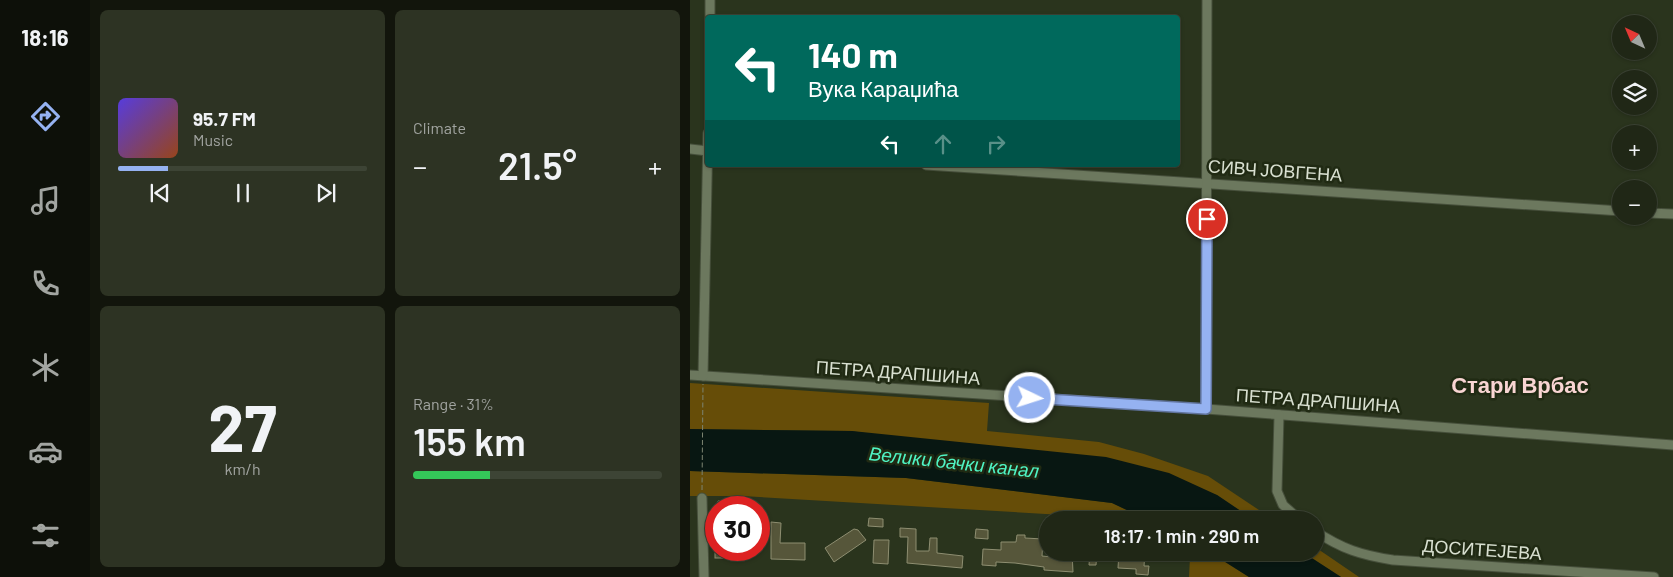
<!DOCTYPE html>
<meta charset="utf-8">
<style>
body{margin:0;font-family:Barlow,sans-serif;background:#2d3323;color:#f1f3f6;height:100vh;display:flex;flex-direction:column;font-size:19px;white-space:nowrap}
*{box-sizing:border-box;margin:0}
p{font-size:16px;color:#a2a5a1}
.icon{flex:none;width:28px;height:28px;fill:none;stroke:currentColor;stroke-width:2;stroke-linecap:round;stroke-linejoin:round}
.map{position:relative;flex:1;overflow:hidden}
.sheet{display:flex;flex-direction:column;gap:10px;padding:10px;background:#12150c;width:600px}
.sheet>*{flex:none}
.hud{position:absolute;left:15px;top:15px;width:475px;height:152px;border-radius:5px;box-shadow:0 1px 4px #0004,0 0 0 1px #3d4435;background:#00695c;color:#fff;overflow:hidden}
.needle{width:32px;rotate:316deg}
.fabs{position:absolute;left:922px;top:15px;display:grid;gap:10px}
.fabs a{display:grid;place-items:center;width:45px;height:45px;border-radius:50%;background:#202716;box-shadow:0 1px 4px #0004,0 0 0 1px #3d4435;font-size:25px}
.speed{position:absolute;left:15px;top:496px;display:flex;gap:10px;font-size:25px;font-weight:700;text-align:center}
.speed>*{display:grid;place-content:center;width:65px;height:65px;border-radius:50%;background:#202716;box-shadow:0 1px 4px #0004,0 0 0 1px #3d4435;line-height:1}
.speed .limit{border:8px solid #d22;background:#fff;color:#111}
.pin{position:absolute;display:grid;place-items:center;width:42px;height:42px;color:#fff;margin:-21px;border:2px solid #fff;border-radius:50%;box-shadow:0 1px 5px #0007}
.me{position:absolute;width:55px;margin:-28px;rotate:94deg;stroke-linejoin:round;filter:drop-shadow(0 0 4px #0008)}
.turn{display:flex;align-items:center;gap:18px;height:105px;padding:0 20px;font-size:22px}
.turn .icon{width:65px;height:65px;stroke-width:2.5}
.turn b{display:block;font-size:35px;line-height:42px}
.lanes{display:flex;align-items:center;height:48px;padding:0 20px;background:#0003;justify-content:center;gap:25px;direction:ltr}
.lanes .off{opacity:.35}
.big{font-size:38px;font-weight:600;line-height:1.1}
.sheet .widget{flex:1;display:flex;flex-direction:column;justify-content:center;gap:8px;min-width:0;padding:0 18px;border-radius:8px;background:#2d3323}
.sheet .dial{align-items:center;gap:0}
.dial b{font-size:65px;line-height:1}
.song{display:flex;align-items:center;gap:15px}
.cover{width:60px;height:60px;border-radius:8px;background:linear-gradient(135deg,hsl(250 70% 55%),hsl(20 70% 35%))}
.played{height:5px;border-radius:2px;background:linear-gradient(90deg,#95b2f1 20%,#3d4435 20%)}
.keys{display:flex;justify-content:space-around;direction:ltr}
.heat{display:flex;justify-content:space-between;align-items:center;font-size:28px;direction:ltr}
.charge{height:8px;border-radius:4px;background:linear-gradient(90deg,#34c759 31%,#3d4435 0)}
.sheet .tiles{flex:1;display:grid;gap:10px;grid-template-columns:repeat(2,1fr)}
.trip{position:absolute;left:349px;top:511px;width:285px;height:50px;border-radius:25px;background:#202716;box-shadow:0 1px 4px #0004,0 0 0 1px #3d4435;font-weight:600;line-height:50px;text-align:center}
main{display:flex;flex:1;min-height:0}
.tabs{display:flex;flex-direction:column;width:90px;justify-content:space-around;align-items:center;background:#0d1009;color:#a2a5a1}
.tabs .icon{width:35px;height:35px}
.tabs .on{color:#95b2f1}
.tabs b{font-size:22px;color:#f1f3f6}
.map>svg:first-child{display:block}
.green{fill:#664d08}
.water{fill:#081712}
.building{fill:#56563a;stroke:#8e8e71}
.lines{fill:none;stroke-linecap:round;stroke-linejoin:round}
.street-casing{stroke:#464f3b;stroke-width:11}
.path{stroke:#7c8471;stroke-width:1;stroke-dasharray:5 2.5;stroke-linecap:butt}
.street{stroke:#6c785e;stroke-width:9}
.route-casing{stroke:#61749d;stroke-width:12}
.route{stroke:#95b2f1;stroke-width:9}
.labels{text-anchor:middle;stroke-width:5;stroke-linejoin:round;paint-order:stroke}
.street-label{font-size:18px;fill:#d9e0d1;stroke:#202a13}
.water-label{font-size:19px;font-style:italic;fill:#4ff4c4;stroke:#202a13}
.district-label{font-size:22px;font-weight:bold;fill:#f9d5d3;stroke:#202a13}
</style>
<main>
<nav class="tabs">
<b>18:16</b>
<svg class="icon on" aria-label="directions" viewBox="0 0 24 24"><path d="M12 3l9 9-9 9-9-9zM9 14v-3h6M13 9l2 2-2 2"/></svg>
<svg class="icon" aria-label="music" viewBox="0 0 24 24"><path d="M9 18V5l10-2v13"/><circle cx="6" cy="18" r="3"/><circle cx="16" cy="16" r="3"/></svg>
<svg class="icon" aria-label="phone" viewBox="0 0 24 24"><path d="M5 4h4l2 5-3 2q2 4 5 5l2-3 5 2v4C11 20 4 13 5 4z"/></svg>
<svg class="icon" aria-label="climate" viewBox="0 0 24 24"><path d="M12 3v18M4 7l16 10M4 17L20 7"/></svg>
<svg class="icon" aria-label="car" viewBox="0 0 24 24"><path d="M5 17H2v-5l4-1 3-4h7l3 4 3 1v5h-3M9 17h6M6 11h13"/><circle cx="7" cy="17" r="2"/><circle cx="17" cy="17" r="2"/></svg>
<svg class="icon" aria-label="filters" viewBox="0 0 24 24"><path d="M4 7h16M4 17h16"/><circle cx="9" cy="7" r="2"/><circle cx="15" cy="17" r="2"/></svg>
</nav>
<section class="sheet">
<div class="tiles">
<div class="widget">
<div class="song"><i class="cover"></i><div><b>95.7 FM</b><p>Music</p></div></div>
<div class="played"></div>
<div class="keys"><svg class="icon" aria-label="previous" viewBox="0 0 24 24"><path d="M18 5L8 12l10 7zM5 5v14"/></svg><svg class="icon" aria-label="pause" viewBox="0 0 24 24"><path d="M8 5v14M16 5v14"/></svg><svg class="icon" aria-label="next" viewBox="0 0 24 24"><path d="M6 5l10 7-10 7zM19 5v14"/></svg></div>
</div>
<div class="widget"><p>Climate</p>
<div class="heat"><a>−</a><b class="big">21.5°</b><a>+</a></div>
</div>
<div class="widget dial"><b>27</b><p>km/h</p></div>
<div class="widget"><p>Range · 31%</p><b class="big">155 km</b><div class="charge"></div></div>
</div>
</section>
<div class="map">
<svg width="983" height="577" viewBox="0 0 983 577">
<rect width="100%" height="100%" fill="#2a341d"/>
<!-- green -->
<g class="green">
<polygon points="0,383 299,403 297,431 409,442 454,454 518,476 584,520 564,520 527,495 162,431 0,429"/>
<polygon points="0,471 216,478 422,503 458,520 52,496 0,496"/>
<polygon points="625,547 669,577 651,577 614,553 625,552"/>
<polygon points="493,553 521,553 559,577 499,577 500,557"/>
</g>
<!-- water -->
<g class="water">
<polygon points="0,429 162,431 416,457 479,473 527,495 564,520 458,520 422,503 216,478 0,471"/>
<polygon points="521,553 614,553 651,577 559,577"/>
</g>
<!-- building -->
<g class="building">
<polygon points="28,501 55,502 55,508 28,508"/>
<polygon points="179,518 193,519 193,527 178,526"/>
<polygon points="81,522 91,523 90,543 115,543 115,560 81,559"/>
<polygon points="210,528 226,529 226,551 239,551 240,538 247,538 247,553 273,556 272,568 217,563 218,537 210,537"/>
<polygon points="164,529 168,530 176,540 144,562 135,548"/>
<polygon points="286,529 298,530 298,539 285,538"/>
<polygon points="327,535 335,535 335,538 353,539 352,556 372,558 373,552 382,552 383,572 354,570 354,567 325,563 306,562 306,566 292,565 293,549 311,550 311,542 326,542"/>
<polygon points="184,540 199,540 198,564 183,563"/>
<rect x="25" y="550" width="11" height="8"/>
<polygon points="400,552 407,552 406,565 399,565"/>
<polygon points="429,552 455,552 454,566 459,566 458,575 446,574 446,569 428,568"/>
</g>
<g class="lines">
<defs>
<g id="street">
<polyline points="20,18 20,0"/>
<polyline points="0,149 18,151"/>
<polyline points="236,165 931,211"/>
<polyline points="959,213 983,214"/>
<polyline points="0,375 516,409 983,445"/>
<polyline points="13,376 18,133"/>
<polyline points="516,409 517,0"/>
<polyline points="589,415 587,491 593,505 610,520"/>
<polyline points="12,498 14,577"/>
<path d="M625 531C652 549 671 555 703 560L964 577"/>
</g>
</defs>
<!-- street casing -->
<use href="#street" class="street-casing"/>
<!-- path -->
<polyline class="path" points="12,490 13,384"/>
<!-- street -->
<use href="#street" class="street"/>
</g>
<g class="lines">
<defs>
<polyline id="route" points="340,398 516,409 517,219"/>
</defs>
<!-- route casing -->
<use href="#route" class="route-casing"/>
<!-- route -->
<use href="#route" class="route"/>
</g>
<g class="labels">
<!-- street labels -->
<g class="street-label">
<text transform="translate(585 171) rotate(4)" y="6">СИВЧ ЈОВГЕНА</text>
<text transform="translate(208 373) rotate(4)" y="6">ПЕТРА ДРАПШИНА</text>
<text transform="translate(628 401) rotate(4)" y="6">ПЕТРА ДРАПШИНА</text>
<text transform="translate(792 550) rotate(4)" y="6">ДОСИТЕЈЕВА</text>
</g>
<!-- water labels -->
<g class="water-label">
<text transform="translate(264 462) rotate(6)" y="7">Велики бачки канал</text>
</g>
<!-- district labels -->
<g class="district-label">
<text x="830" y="393">Стари Врбас</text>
</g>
</g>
</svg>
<div class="fabs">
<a><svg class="needle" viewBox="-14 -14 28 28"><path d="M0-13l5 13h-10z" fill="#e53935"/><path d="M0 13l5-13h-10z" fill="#a2a5a1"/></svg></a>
<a><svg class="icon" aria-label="layers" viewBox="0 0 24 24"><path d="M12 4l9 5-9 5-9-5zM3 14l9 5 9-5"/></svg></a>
<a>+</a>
<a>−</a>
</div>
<div class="speed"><div class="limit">30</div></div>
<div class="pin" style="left:517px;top:219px;background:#d93025"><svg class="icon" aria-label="arrive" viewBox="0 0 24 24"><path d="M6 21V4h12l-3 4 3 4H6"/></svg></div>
<svg class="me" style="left:340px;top:398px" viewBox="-20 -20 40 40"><circle r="17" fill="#95b2f1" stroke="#fff" stroke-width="3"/><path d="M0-11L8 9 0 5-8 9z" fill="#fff"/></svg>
<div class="trip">18:17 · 1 min · 290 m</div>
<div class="hud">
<div class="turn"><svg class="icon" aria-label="left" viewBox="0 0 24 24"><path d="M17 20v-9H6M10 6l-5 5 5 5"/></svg><div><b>140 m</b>Вука Караџића</div></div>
<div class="lanes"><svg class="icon" aria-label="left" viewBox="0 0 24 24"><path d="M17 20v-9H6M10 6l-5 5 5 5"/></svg><svg class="icon off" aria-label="ahead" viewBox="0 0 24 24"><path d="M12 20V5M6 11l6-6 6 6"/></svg><svg class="icon off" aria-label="right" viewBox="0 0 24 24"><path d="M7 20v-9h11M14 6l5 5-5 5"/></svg></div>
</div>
</div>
</main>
